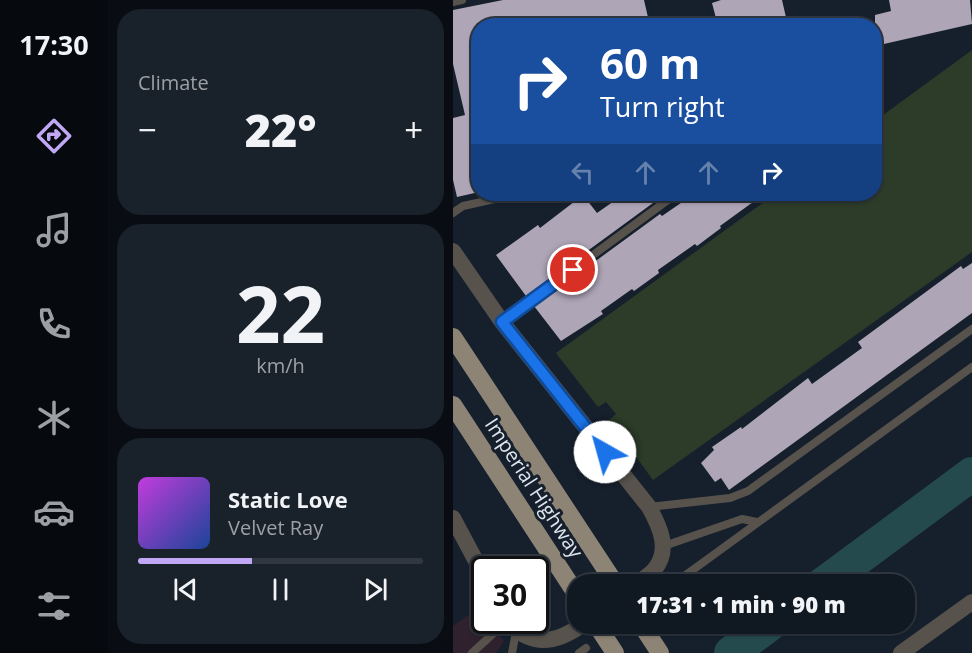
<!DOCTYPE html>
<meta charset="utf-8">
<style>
body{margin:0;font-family:"Open Sans",sans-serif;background:#19212a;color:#f1f3f6;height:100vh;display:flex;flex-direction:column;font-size:22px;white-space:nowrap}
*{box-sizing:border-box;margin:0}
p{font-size:20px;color:#9ca0a5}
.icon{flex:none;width:33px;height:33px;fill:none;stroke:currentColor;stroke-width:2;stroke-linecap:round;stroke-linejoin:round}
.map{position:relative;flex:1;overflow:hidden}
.details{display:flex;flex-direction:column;gap:9px;padding:9px;background:#090d13;width:345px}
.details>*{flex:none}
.banner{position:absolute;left:18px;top:18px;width:411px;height:183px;border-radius:24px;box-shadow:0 2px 4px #0004,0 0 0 2px #303740;background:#1a4fa0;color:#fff;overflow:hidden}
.speed{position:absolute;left:18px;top:556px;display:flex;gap:12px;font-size:30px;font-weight:700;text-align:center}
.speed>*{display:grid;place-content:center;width:78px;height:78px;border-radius:50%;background:#101822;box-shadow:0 2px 4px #0004,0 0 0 2px #303740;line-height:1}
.speed .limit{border:3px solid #111;border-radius:9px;background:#fff;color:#111}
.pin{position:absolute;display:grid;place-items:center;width:51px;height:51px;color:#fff;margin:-26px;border:3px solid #fff;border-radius:50%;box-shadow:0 2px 6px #0007}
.me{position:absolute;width:66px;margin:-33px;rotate:322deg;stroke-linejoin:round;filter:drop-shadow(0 0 4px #0008)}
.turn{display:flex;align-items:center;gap:21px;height:126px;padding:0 30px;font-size:27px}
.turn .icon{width:78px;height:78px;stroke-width:2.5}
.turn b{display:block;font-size:42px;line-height:51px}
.lanes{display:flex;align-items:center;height:57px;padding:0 30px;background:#0003;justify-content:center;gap:30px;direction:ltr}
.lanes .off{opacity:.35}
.big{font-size:45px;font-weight:800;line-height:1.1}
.details .tile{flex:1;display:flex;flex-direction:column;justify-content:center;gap:9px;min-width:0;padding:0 21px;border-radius:24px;background:#19212a}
.details .dial{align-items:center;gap:0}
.dial b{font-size:78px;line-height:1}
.song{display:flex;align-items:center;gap:18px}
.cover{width:72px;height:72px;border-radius:9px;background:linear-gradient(135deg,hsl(290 70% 55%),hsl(220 70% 35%))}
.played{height:6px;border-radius:3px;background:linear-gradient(90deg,#c0a8f4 40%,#303740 40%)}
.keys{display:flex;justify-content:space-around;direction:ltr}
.heat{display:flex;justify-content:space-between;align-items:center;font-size:33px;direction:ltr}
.trip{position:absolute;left:114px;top:574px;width:348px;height:60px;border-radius:24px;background:#101822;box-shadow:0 2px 4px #0004,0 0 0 2px #303740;font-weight:800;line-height:60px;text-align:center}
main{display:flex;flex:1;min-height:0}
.tab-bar{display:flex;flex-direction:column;width:108px;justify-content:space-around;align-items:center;background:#060a0e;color:#9ca0a5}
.tab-bar .icon{width:42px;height:42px}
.tab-bar .on{color:#c0a8f4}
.tab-bar b{font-size:27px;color:#f1f3f6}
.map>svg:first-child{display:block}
.commercial{fill:#2f222e}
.green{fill:#2c3c29}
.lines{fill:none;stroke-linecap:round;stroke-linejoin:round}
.river{stroke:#244a4e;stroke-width:34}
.building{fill:#aea5b7}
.service{stroke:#57524b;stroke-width:8}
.minor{stroke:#57524b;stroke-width:16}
.primary{stroke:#8d8476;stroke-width:18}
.route-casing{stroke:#114b97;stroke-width:15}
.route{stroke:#1a73e8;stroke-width:10}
.labels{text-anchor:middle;stroke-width:6;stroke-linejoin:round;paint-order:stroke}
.street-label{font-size:20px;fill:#dee5ee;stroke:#16202d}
</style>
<main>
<nav class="tab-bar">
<b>17:30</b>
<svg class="icon on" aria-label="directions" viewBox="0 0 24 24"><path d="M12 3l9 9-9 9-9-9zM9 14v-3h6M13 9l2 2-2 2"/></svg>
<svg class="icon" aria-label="music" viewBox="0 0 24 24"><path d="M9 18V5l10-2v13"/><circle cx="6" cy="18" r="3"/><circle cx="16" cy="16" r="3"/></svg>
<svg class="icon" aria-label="phone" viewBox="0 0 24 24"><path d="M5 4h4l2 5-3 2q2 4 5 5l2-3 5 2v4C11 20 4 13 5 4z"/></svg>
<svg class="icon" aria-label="climate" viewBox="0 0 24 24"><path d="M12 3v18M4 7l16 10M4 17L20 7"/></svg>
<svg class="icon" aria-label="car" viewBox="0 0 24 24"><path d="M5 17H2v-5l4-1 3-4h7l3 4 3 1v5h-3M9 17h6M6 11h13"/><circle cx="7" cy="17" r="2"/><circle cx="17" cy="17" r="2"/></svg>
<svg class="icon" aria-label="filters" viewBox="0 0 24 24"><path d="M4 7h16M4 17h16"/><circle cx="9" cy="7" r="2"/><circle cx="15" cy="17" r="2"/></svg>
</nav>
<section class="details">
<div class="tile"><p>Climate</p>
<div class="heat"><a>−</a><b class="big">22°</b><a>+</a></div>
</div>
<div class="tile dial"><b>22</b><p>km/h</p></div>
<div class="tile">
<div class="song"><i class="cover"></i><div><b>Static Love</b><p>Velvet Ray</p></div></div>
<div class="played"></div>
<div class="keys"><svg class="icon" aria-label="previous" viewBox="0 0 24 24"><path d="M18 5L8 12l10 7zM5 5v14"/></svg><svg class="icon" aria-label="pause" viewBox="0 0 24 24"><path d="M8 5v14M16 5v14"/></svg><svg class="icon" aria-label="next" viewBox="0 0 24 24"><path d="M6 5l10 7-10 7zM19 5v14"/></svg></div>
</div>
</section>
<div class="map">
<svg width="519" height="653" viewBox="0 0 519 653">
<rect width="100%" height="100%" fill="#16202d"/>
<!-- commercial -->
<polygon class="commercial" points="28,606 31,612 32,621 38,621 51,641 43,653 0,653 0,626"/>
<!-- green -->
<polygon class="green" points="519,50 519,252 200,480 156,420 163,414 153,402 145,407 103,353 322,194 422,194 422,121"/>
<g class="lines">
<!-- river -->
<g class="river">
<polyline points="369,585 519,474"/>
<polyline points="278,653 317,624"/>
</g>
</g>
<!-- building -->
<g class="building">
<polygon points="50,0 191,0 197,26 26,26 26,192 4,197 0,180 0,118 12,115 0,64 0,10"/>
<polygon points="268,0 329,0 335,26 265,26 259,3"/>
<polygon points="436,0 517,0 519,24 422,46 422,15 438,11"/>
<polygon points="171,194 192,194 200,203 73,296 43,255 85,225 87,228 130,195 144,213"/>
<polygon points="241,194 311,194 267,226 268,228 244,246 242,244 205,270 206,273 181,291 179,289 148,311 150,314 108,341 81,306 207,214 209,216"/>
<polygon points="519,263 519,313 276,490 268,478 262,482 248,463 261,450 259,447 288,427 289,429 355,378 359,384 409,348 405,342 508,266 510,269"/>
</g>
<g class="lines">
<!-- service -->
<g class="service">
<polyline points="0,2 9,0"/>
<polyline points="0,213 10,206 65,194"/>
<polyline points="49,322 223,194"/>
<polyline points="196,507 277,498 295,491 519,329"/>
<polyline points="211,546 289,519 304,522"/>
<polyline points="219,585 519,367"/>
<polyline points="19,653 54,621"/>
<polyline points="59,653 63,632"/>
<polyline points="126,653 133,648"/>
</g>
<!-- minor -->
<g class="minor">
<path d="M0 251 49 322 196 507C207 527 218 550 201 570 196 576 188 580 182 585"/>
<polyline points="0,518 32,578"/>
<path d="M54 621C78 648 103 644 130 624"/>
<polyline points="448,653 519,602"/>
</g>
<!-- primary -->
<g class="primary">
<polyline points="0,337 163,585"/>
<polyline points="0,405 124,595"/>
<polyline points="143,624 162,653"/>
<polyline points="188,624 207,653"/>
</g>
</g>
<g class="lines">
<defs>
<polyline id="route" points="120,270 49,322 152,452"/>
</defs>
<!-- route casing -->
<use href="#route" class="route-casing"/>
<!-- route -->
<use href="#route" class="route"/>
</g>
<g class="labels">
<!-- street labels -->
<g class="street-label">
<text transform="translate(81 488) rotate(57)" y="7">Imperial Highway</text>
</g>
</g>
</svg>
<div class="speed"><div class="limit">30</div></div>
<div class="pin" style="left:120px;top:270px;background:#d93025"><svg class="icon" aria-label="arrive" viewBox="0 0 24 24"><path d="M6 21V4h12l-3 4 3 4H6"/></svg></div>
<svg class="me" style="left:152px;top:452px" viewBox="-20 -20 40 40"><circle r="19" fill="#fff"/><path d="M0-13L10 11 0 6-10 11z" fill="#1a73e8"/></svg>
<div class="trip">17:31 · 1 min · 90 m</div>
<div class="banner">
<div class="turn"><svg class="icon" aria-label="right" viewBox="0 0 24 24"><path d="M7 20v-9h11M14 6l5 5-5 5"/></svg><div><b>60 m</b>Turn right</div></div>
<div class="lanes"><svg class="icon off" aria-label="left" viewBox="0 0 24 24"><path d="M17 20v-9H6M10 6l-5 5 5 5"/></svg><svg class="icon off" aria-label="ahead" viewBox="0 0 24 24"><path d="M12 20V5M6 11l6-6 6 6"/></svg><svg class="icon off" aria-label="ahead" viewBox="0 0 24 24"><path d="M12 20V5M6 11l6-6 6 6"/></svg><svg class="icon" aria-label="right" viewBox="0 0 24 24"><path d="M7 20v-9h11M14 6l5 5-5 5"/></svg></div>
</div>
</div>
</main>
